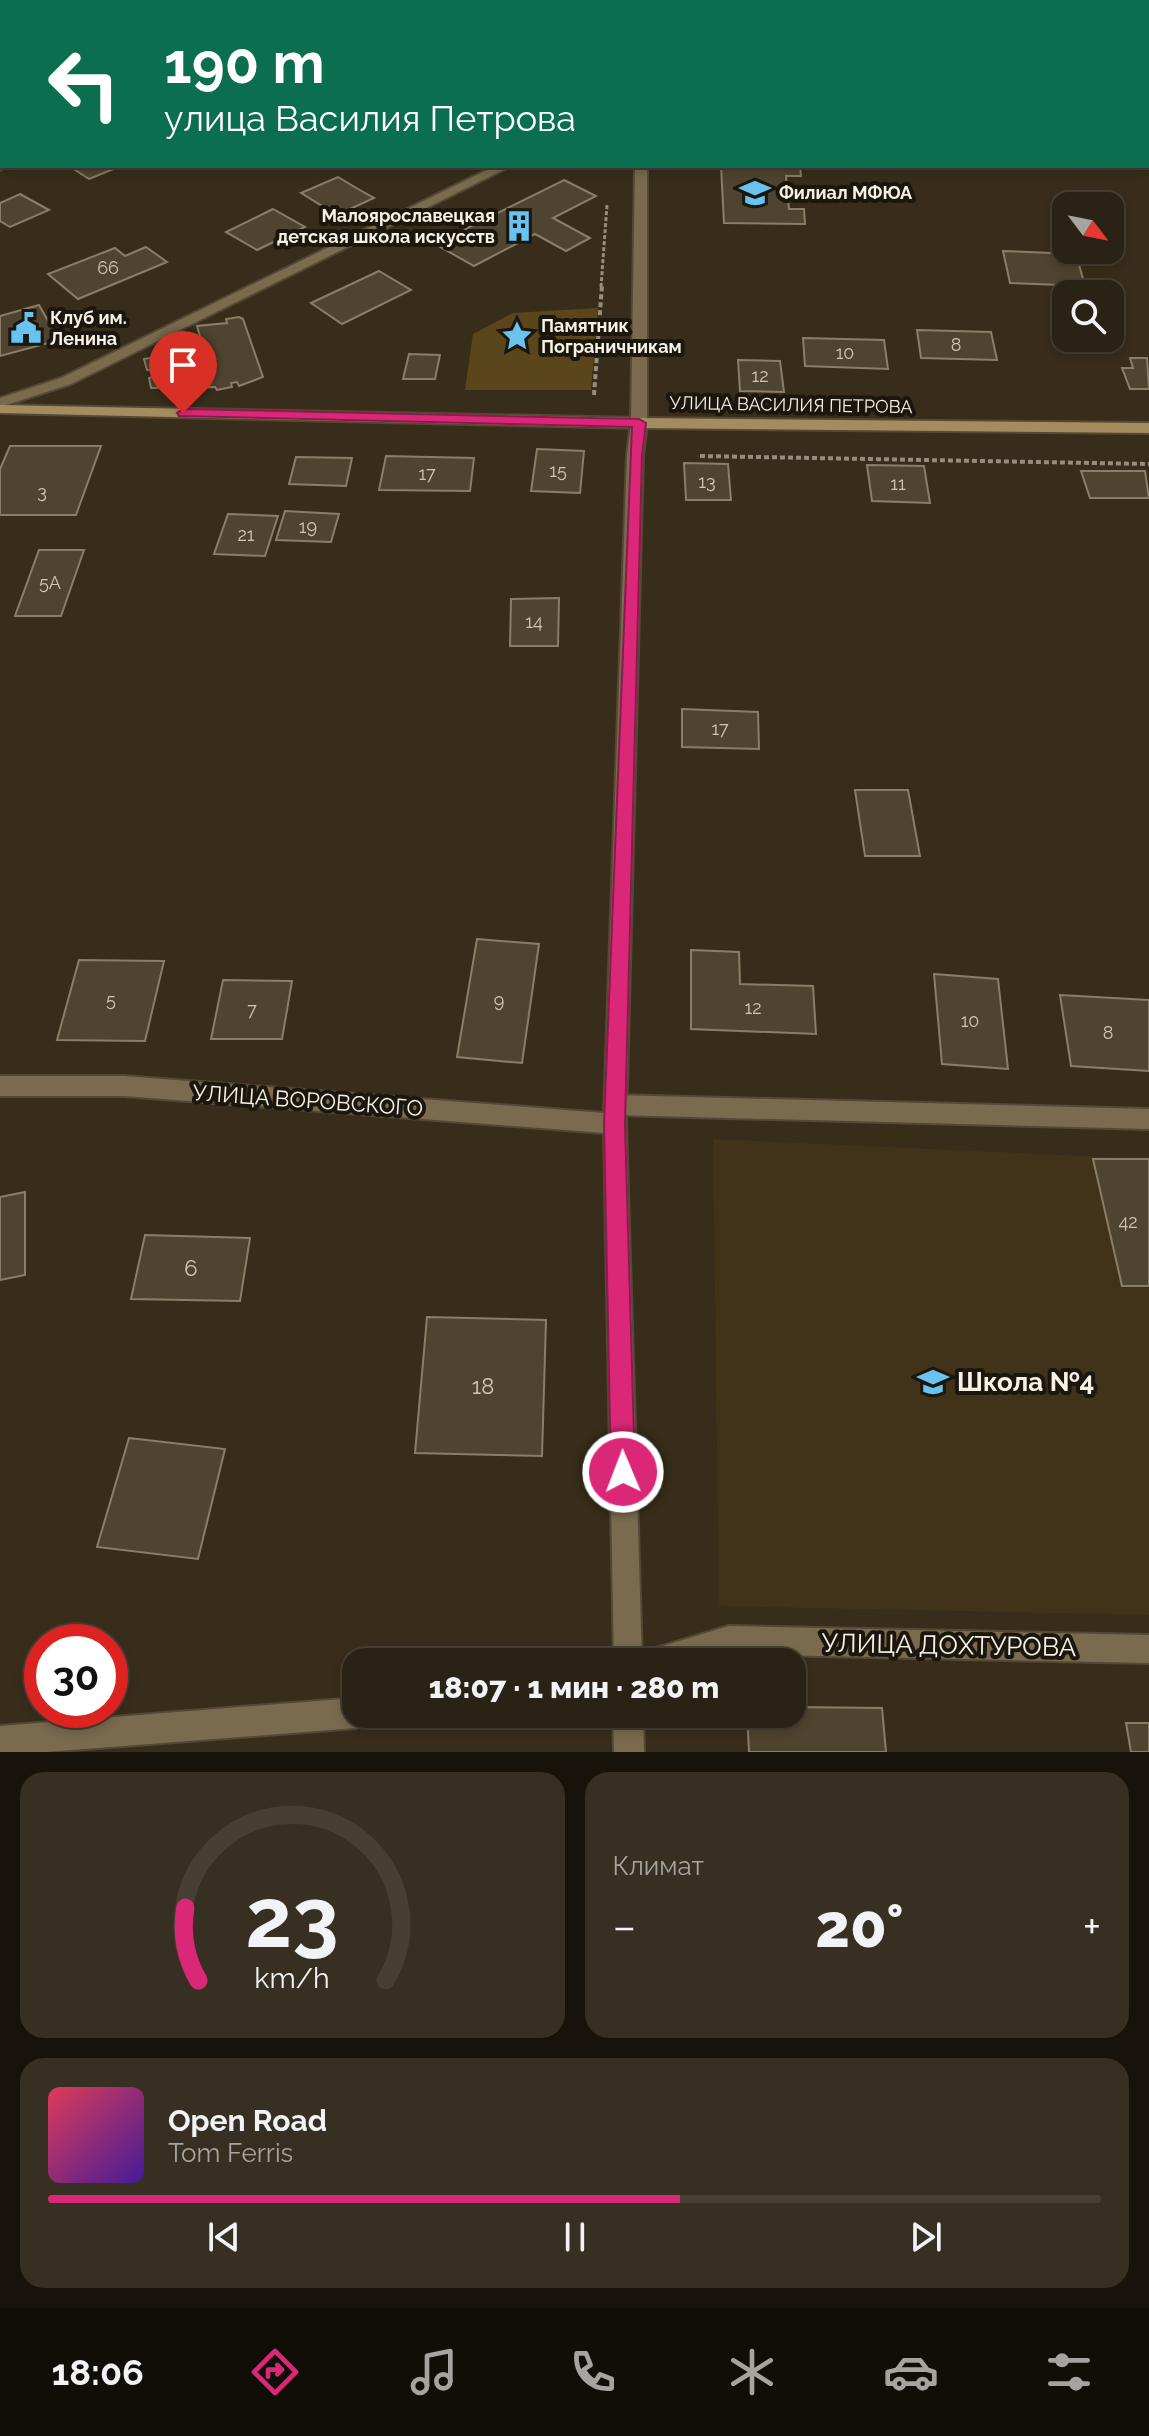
<!DOCTYPE html>
<html lang="ru">
<meta charset="utf-8">
<style>
body{margin:0;font-family:Raleway,sans-serif;background:#362f22;color:#f1f3f6;height:100vh;display:flex;flex-direction:column;font-size:30px;white-space:nowrap}
*{box-sizing:border-box;margin:0}
p{font-size:26px;color:#a5a4a0}
.icon{flex:none;width:44px;height:44px;fill:none;stroke:currentColor;stroke-width:2;stroke-linecap:round;stroke-linejoin:round}
.map{position:relative;height:1752px;overflow:hidden}
.details{display:flex;flex-direction:column;gap:20px;padding:20px;background:#17130b;flex:1}
.details>*{flex:none}
.banner{position:absolute;left:0px;top:0px;width:1150px;height:168px;box-shadow:0 4px 12px #0003,0 0 0 2px #463f34;background:#0b6e4f;color:#fff;overflow:hidden}
.needle{width:52px;rotate:122deg}
.tools{position:absolute;left:1052px;top:192px;display:grid;gap:16px}
.tools a{display:grid;place-items:center;width:72px;height:72px;border-radius:16px;background:#2a2214;box-shadow:0 4px 12px #0003,0 0 0 2px #463f34;font-size:40px}
.speed{position:absolute;left:24px;top:1624px;display:flex;gap:16px;font-size:40px;font-weight:700;text-align:center}
.speed>*{display:grid;place-content:center;width:104px;height:104px;border-radius:50%;background:#2a2214;box-shadow:0 4px 12px #0003,0 0 0 2px #463f34;line-height:1}
.speed .limit{border:12px solid #d22;background:#fff;color:#111}
.pin{position:absolute;display:grid;place-items:center;width:68px;height:68px;color:#fff;margin:-82px -34px;border-radius:50% 50% 50% 0;rotate:-45deg;box-shadow:0 0 8px #0007}
.pin .icon{rotate:45deg}
.me{position:absolute;width:88px;margin:-44px;rotate:359deg;stroke-linejoin:round;filter:drop-shadow(0 0 6px #0008)}
.turn{display:flex;align-items:center;gap:28px;height:168px;padding:0 32px;font-size:36px}
.turn .icon{width:104px;height:104px;stroke-width:2.5}
.turn b{display:block;font-size:56px;line-height:68px}
.big{font-size:60px;font-weight:800;line-height:1.1}
.details .card{flex:1;display:flex;flex-direction:column;justify-content:center;gap:12px;min-width:0;padding:0 28px;border-radius:24px;background:#362f22}
.details .dial{align-items:center;gap:0}
.dial svg{height:208px;overflow:visible;fill:none;stroke:#463f34;stroke-width:7;stroke-linecap:round;text-anchor:middle}
.dial text{fill:#f1f3f6;stroke:none}
.song{display:flex;align-items:center;gap:24px}
.cover{width:96px;height:96px;border-radius:12px;background:linear-gradient(135deg,hsl(350 70% 55%),hsl(260 70% 35%))}
.played{height:8px;border-radius:4px;background:linear-gradient(90deg,#db2777 60%,#463f34 60%)}
.keys{display:flex;justify-content:space-around;direction:ltr}
.heat{display:flex;justify-content:space-between;align-items:center;font-size:44px;direction:ltr}
.details .tiles{flex:1;display:grid;gap:20px;grid-template-columns:1fr 1fr}
.card:last-child{grid-column:span 2}
.trip{position:absolute;left:342px;top:1648px;width:464px;height:80px;border-radius:24px;background:#2a2214;box-shadow:0 4px 12px #0003,0 0 0 2px #463f34;font-weight:800;line-height:80px;text-align:center}
.menu{display:flex;height:128px;justify-content:space-around;align-items:center;background:#110e08;color:#a5a4a0}
.menu .icon{width:56px;height:56px}
.menu .active{color:#db2777}
.menu b{font-size:36px;color:#f1f3f6}
.map>svg:first-child{display:block}
.built{fill:#413319}
.green{fill:#5b461c}
.building{fill:#4f442f;stroke:#8a7e68;stroke-width:2}
.lines{fill:none;stroke-linecap:round;stroke-linejoin:round}
.service-casing{stroke:#534936;stroke-width:4}
.pedestrian-casing{stroke:#534936;stroke-width:4}
.minor-casing{stroke:#534936;stroke-width:4}
.secondary-casing{stroke:#534936;stroke-width:4}
.path-far1{stroke:#958d7d;stroke-width:3;stroke-dasharray:4 2;stroke-linecap:butt}
.path{stroke:#958d7d;stroke-width:4;stroke-dasharray:5 3;stroke-linecap:butt}
.service{fill:#7a6b4f;fill-rule:evenodd}
.pedestrian{fill:#7a6b4f;fill-rule:evenodd}
.minor{fill:#7a6b4f;fill-rule:evenodd}
.secondary{fill:#a48c5e;fill-rule:evenodd}
.route{fill:#db2777;stroke:#8e194d;stroke-width:2}
.labels{text-anchor:middle;stroke-width:8;stroke-linejoin:round;paint-order:stroke}
.far-poi-label{font-size:18px;font-weight:bold;fill:#f8f2e5;stroke:#1b160e;text-anchor:start}
.number-label{font-size:18px;fill:#cec6b8}
.far-street-label{font-size:18px;fill:#f8f2e5;stroke:#1b160e}
.street-label{font-size:22px;fill:#f8f2e5;stroke:#1b160e}
.near-number-label{font-size:22px;fill:#cec6b8}
.near-poi-label{font-size:26px;font-weight:bold;fill:#f8f2e5;stroke:#1b160e;text-anchor:start}
.near-street-label{font-size:26px;fill:#f8f2e5;stroke:#1b160e}
</style>
<div class="map">
<svg width="1149" height="1752" viewBox="0 0 1149 1752">
<rect width="100%" height="100%" fill="#382d1a"/>
<!-- built -->
<polygon class="built" points="713,1139 1149,1159 1149,1615 719,1606"/>
<!-- green -->
<polygon class="green" points="598,308 591,390 465,390 473,334 513,313"/>
<!-- building -->
<g class="building">
<polygon points="816,0 944,0 806,2"/>
<polygon points="69,166 121,166 89,179"/>
<polygon points="721,166 800,166 801,176 786,176 789,209 804,209 805,224 724,223"/>
<polygon points="338,177 358,189 374,198 337,215 301,193"/>
<polygon points="564,180 596,196 553,218 590,238 566,251 535,234 474,266 435,244"/>
<polygon points="20,194 49,210 10,227 0,221 0,203"/>
<polygon points="273,209 305,227 257,250 226,232"/>
<polygon points="146,247 167,262 78,299 48,274 115,248 125,256"/>
<polygon points="1003,251 1076,254 1085,286 1010,283"/>
<polygon points="379,271 411,290 342,324 311,303"/>
<polygon points="39,305 59,340 0,356 0,316"/>
<polygon points="239,317 243,319 263,377 239,386 237,382 231,383 232,387 217,390 215,387 151,388 149,378 156,376 155,370 147,370 144,359 170,354 167,346 201,340 197,326 227,323 226,319"/>
<polygon points="917,330 991,332 997,360 921,358"/>
<polygon points="803,338 884,340 888,369 805,366"/>
<polygon points="409,354 440,355 435,379 403,379"/>
<polygon points="1130,358 1147,358 1149,389 1130,389 1122,368 1133,368"/>
<polygon points="738,360 780,361 784,392 740,391"/>
<polygon points="10,446 101,446 76,515 0,515 0,469"/>
<polygon points="537,449 584,451 580,493 531,491"/>
<polygon points="386,456 474,458 470,491 379,490"/>
<polygon points="296,457 352,458 346,486 289,484"/>
<polygon points="684,463 728,464 731,500 686,500"/>
<polygon points="867,465 924,466 930,503 872,501"/>
<polygon points="1081,471 1145,471 1149,498 1090,498"/>
<polygon points="285,511 339,514 331,542 276,540"/>
<polygon points="228,514 278,516 265,556 214,554"/>
<polygon points="39,550 84,550 61,616 15,616"/>
<polygon points="559,598 558,646 510,646 511,599"/>
<polygon points="682,709 758,712 759,749 682,747"/>
<polygon points="855,790 908,790 920,856 865,856"/>
<polygon points="477,939 539,944 522,1063 457,1057"/>
<polygon points="691,950 739,952 740,984 813,986 816,1034 691,1029"/>
<polygon points="79,960 164,961 145,1041 57,1040"/>
<polygon points="934,974 998,979 1008,1069 942,1064"/>
<polygon points="223,980 292,981 282,1039 211,1039"/>
<polygon points="1060,995 1149,1000 1149,1071 1071,1066"/>
<polygon points="1093,1159 1149,1159 1149,1286 1122,1286"/>
<polygon points="25,1192 25,1275 0,1280 0,1197"/>
<polygon points="145,1235 250,1238 240,1301 131,1299"/>
<polygon points="427,1317 546,1320 542,1456 415,1453"/>
<polygon points="129,1438 225,1449 198,1559 97,1547"/>
<polygon points="792,1707 882,1708 886,1752 749,1752 747,1714 792,1714"/>
<polygon points="1126,1723 1149,1723 1149,1752 1131,1752"/>
</g>
<g class="lines">
<defs>
<g id="service">
<rect x="1148" y="78" width="1" height="6"/>
<polygon points="616,1095 1149,1109 1149,1129 616,1115 608,1112 605,1105 608,1098"/>
</g>
<g id="pedestrian">
<polygon points="729,1626 1149,1635 1149,1663 729,1654 703,1662 642,1662 646,1652 656,1648"/>
<polygon points="356,1698 356,1714 370,1714 366,1723 356,1728 46,1752 0,1752 0,1726"/>
</g>
<g id="minor">
<rect x="648" y="0" width="10" height="2"/>
<polygon points="2,161 2,166 7,166 0,170"/>
<polygon points="495,166 511,166 71,384 0,407 0,398 61,378"/>
<polygon points="635,166 647,166 647,423 643,455 626,1124 642,1662 614,1662 604,1133 124,1096 0,1096 0,1076 124,1076 604,1113 627,455 631,423"/>
<polygon points="613,1714 643,1714 644,1752 614,1752"/>
</g>
<polygon id="secondary" points="0,405 639,418 1149,423 1149,433 639,428 0,413"/>
</defs>
<!-- service casing -->
<use href="#service" class="service-casing"/>
<!-- pedestrian casing -->
<use href="#pedestrian" class="pedestrian-casing"/>
<!-- minor casing -->
<use href="#minor" class="minor-casing"/>
<!-- secondary casing -->
<use href="#secondary" class="secondary-casing"/>
<!-- path-far1 -->
<polyline class="path-far1" points="601,287 607,205"/>
<!-- path -->
<g class="path">
<polyline points="594,395 602,285"/>
<polyline points="700,456 1149,464"/>
</g>
<!-- service -->
<use href="#service" class="service"/>
<!-- pedestrian -->
<use href="#pedestrian" class="pedestrian"/>
<!-- minor -->
<use href="#minor" class="minor"/>
<!-- secondary -->
<use href="#secondary" class="secondary"/>
</g>
<!-- route -->
<polygon class="route" points="183,409 639,419 646,423 642,455 625,1124 635,1472 632,1481 623,1484 615,1481 611,1472 604,1124 632,427 179,416 177,413"/>
<!-- icons -->
<defs>
<symbol id="university-bare" viewBox="-9 -9 18 18"><path d="M0-5L7-2L0 1L-7-2ZM-4 1L0 2.5L4 1V4Q0 6-4 4Z" fill="#69c3f1" stroke="#1b160e" stroke-width="2.5" paint-order="stroke"/></symbol>
<symbol id="building-bare" viewBox="-9 -9 18 18"><path d="M-4-6H4V6H1V3H-1V6H-4ZM-2.5-4.3h1.7v1.8h-1.7ZM.8-4.3h1.7v1.8H.8ZM-2.5-1h1.7V.8h-1.7ZM.8-1h1.7V.8H.8Z" fill="#69c3f1" stroke="#1b160e" stroke-width="2.5" paint-order="stroke"/></symbol>
<symbol id="civic-bare" viewBox="-9 -9 18 18"><path d="M-.6-6.5H3V-4.5H.6V-3L4-1V1h2V6H-6V1h2V-1L-.6-3ZM-1.2 2.5V6h2.4V2.5Z" fill="#69c3f1" stroke="#1b160e" stroke-width="2.5" paint-order="stroke"/></symbol>
<symbol id="sight-bare" viewBox="-9 -9 18 18"><path d="M0-6L1.8-2.2L6-1.7L2.9 1.2L3.7 5.4L0 3.3L-3.7 5.4L-2.9 1.2L-6-1.7L-1.8-2.2Z" fill="#69c3f1" stroke="#1b160e" stroke-width="2.5" paint-order="stroke"/></symbol>
<symbol id="school-bare" viewBox="-9 -9 18 18"><path d="M0-5L7-2L0 1L-7-2ZM-4 1L0 2.5L4 1V4Q0 6-4 4Z" fill="#69c3f1" stroke="#1b160e" stroke-width="2.5" paint-order="stroke"/></symbol>
</defs>
<g fill-rule="evenodd">
<use href="#university-bare" x="733" y="171" width="44" height="44"/>
<use href="#building-bare" x="497" y="204" width="44" height="44"/>
<use href="#civic-bare" x="4" y="306" width="44" height="44"/>
<use href="#sight-bare" x="495" y="314" width="44" height="44"/>
<use href="#school-bare" x="911" y="1360" width="44" height="44"/>
</g>
<g class="labels">
<!-- far-poi labels -->
<g class="far-poi-label">
<text x="779" y="199">Филиал МФЮА</text>
<text x="495" y="222" text-anchor="end">Малоярославецкая<tspan x="495" dy="21">детская школа искусств</tspan></text>
<text x="50" y="324">Клуб им.<tspan x="50" dy="21">Ленина</tspan></text>
<text x="541" y="332">Памятник<tspan x="541" dy="21">Пограничникам</tspan></text>
</g>
<!-- number labels -->
<g class="number-label">
<text x="108" y="274">66</text>
<text x="956" y="351">8</text>
<text x="845" y="359">10</text>
<text x="760" y="382">12</text>
<text x="558" y="477">15</text>
<text x="427" y="480">17</text>
<text x="707" y="488">13</text>
<text x="898" y="490">11</text>
<text x="42" y="498">3</text>
<text x="308" y="533">19</text>
<text x="246" y="541">21</text>
<text x="50" y="589">5А</text>
<text x="534" y="628">14</text>
<text x="720" y="735">17</text>
<text x="111" y="1006">5</text>
<text x="499" y="1007">9</text>
<text x="753" y="1014">12</text>
<text x="252" y="1016">7</text>
<text x="970" y="1027">10</text>
<text x="1108" y="1039">8</text>
<text x="1128" y="1228">42</text>
</g>
<!-- far-street labels -->
<g class="far-street-label">
<text transform="translate(791 405) rotate(1)" y="6">УЛИЦА ВАСИЛИЯ ПЕТРОВА</text>
</g>
<!-- street labels -->
<g class="street-label">
<text transform="translate(308 1100) rotate(4)" y="8">УЛИЦА ВОРОВСКОГО</text>
</g>
<!-- near-number labels -->
<g class="near-number-label">
<text x="191" y="1276">6</text>
<text x="483" y="1394">18</text>
</g>
<!-- near-poi labels -->
<g class="near-poi-label">
<text x="957" y="1391">Школа №4</text>
</g>
<!-- near-street labels -->
<g class="near-street-label">
<text transform="translate(949 1645) rotate(1)" y="9">УЛИЦА ДОХТУРОВА</text>
</g>
</g>
</svg>
<div class="tools">
<a><svg class="needle" viewBox="-14 -14 28 28"><path d="M0-13l5 13h-10z" fill="#e53935"/><path d="M0 13l5-13h-10z" fill="#a5a4a0"/></svg></a>
<a><svg class="icon" aria-label="search" viewBox="0 0 24 24"><circle cx="10" cy="10" r="6"/><path d="M15 15l6 6"/></svg></a>
</div>
<div class="speed"><div class="limit">30</div></div>
<div class="pin" style="left:183px;top:413px;background:#d93025"><svg class="icon" aria-label="arrive" viewBox="0 0 24 24"><path d="M6 21V4h12l-3 4 3 4H6"/></svg></div>
<svg class="me" style="left:623px;top:1472px" viewBox="-20 -20 40 40"><circle r="17" fill="#db2777" stroke="#fff" stroke-width="3"/><path d="M0-11L8 9 0 5-8 9z" fill="#fff"/></svg>
<div class="trip">18:07 · 1 мин · 280 m</div>
<div class="banner">
<div class="turn"><svg class="icon" aria-label="left" viewBox="0 0 24 24"><path d="M17 20v-9H6M10 6l-5 5 5 5"/></svg><div><b>190 m</b>улица Василия Петрова</div></div>
</div>
</div>
<section class="details">
<div class="tiles">
<div class="card dial"><svg viewBox="0 0 100 80">
<path d="M14 69A42 42 0 1 1 86 69"/>
<path d="M14 69A42 42 0 0 1 9 41" stroke="#db2777"/>
<text x="50" y="56" font-size="32" font-weight="700">23</text>
<text x="50" y="72" font-size="11">km/h</text>
</svg></div>
<div class="card"><p>Климат</p>
<div class="heat"><a>−</a><b class="big">20°</b><a>+</a></div>
</div>
<div class="card">
<div class="song"><i class="cover"></i><div><b>Open Road</b><p>Tom Ferris</p></div></div>
<div class="played"></div>
<div class="keys"><svg class="icon" aria-label="previous" viewBox="0 0 24 24"><path d="M18 5L8 12l10 7zM5 5v14"/></svg><svg class="icon" aria-label="pause" viewBox="0 0 24 24"><path d="M8 5v14M16 5v14"/></svg><svg class="icon" aria-label="next" viewBox="0 0 24 24"><path d="M6 5l10 7-10 7zM19 5v14"/></svg></div>
</div>
</div>
</section>
<nav class="menu">
<b>18:06</b>
<svg class="icon active" aria-label="directions" viewBox="0 0 24 24"><path d="M12 3l9 9-9 9-9-9zM9 14v-3h6M13 9l2 2-2 2"/></svg>
<svg class="icon" aria-label="music" viewBox="0 0 24 24"><path d="M9 18V5l10-2v13"/><circle cx="6" cy="18" r="3"/><circle cx="16" cy="16" r="3"/></svg>
<svg class="icon" aria-label="phone" viewBox="0 0 24 24"><path d="M5 4h4l2 5-3 2q2 4 5 5l2-3 5 2v4C11 20 4 13 5 4z"/></svg>
<svg class="icon" aria-label="climate" viewBox="0 0 24 24"><path d="M12 3v18M4 7l16 10M4 17L20 7"/></svg>
<svg class="icon" aria-label="car" viewBox="0 0 24 24"><path d="M5 17H2v-5l4-1 3-4h7l3 4 3 1v5h-3M9 17h6M6 11h13"/><circle cx="7" cy="17" r="2"/><circle cx="17" cy="17" r="2"/></svg>
<svg class="icon" aria-label="filters" viewBox="0 0 24 24"><path d="M4 7h16M4 17h16"/><circle cx="9" cy="7" r="2"/><circle cx="15" cy="17" r="2"/></svg>
</nav>
